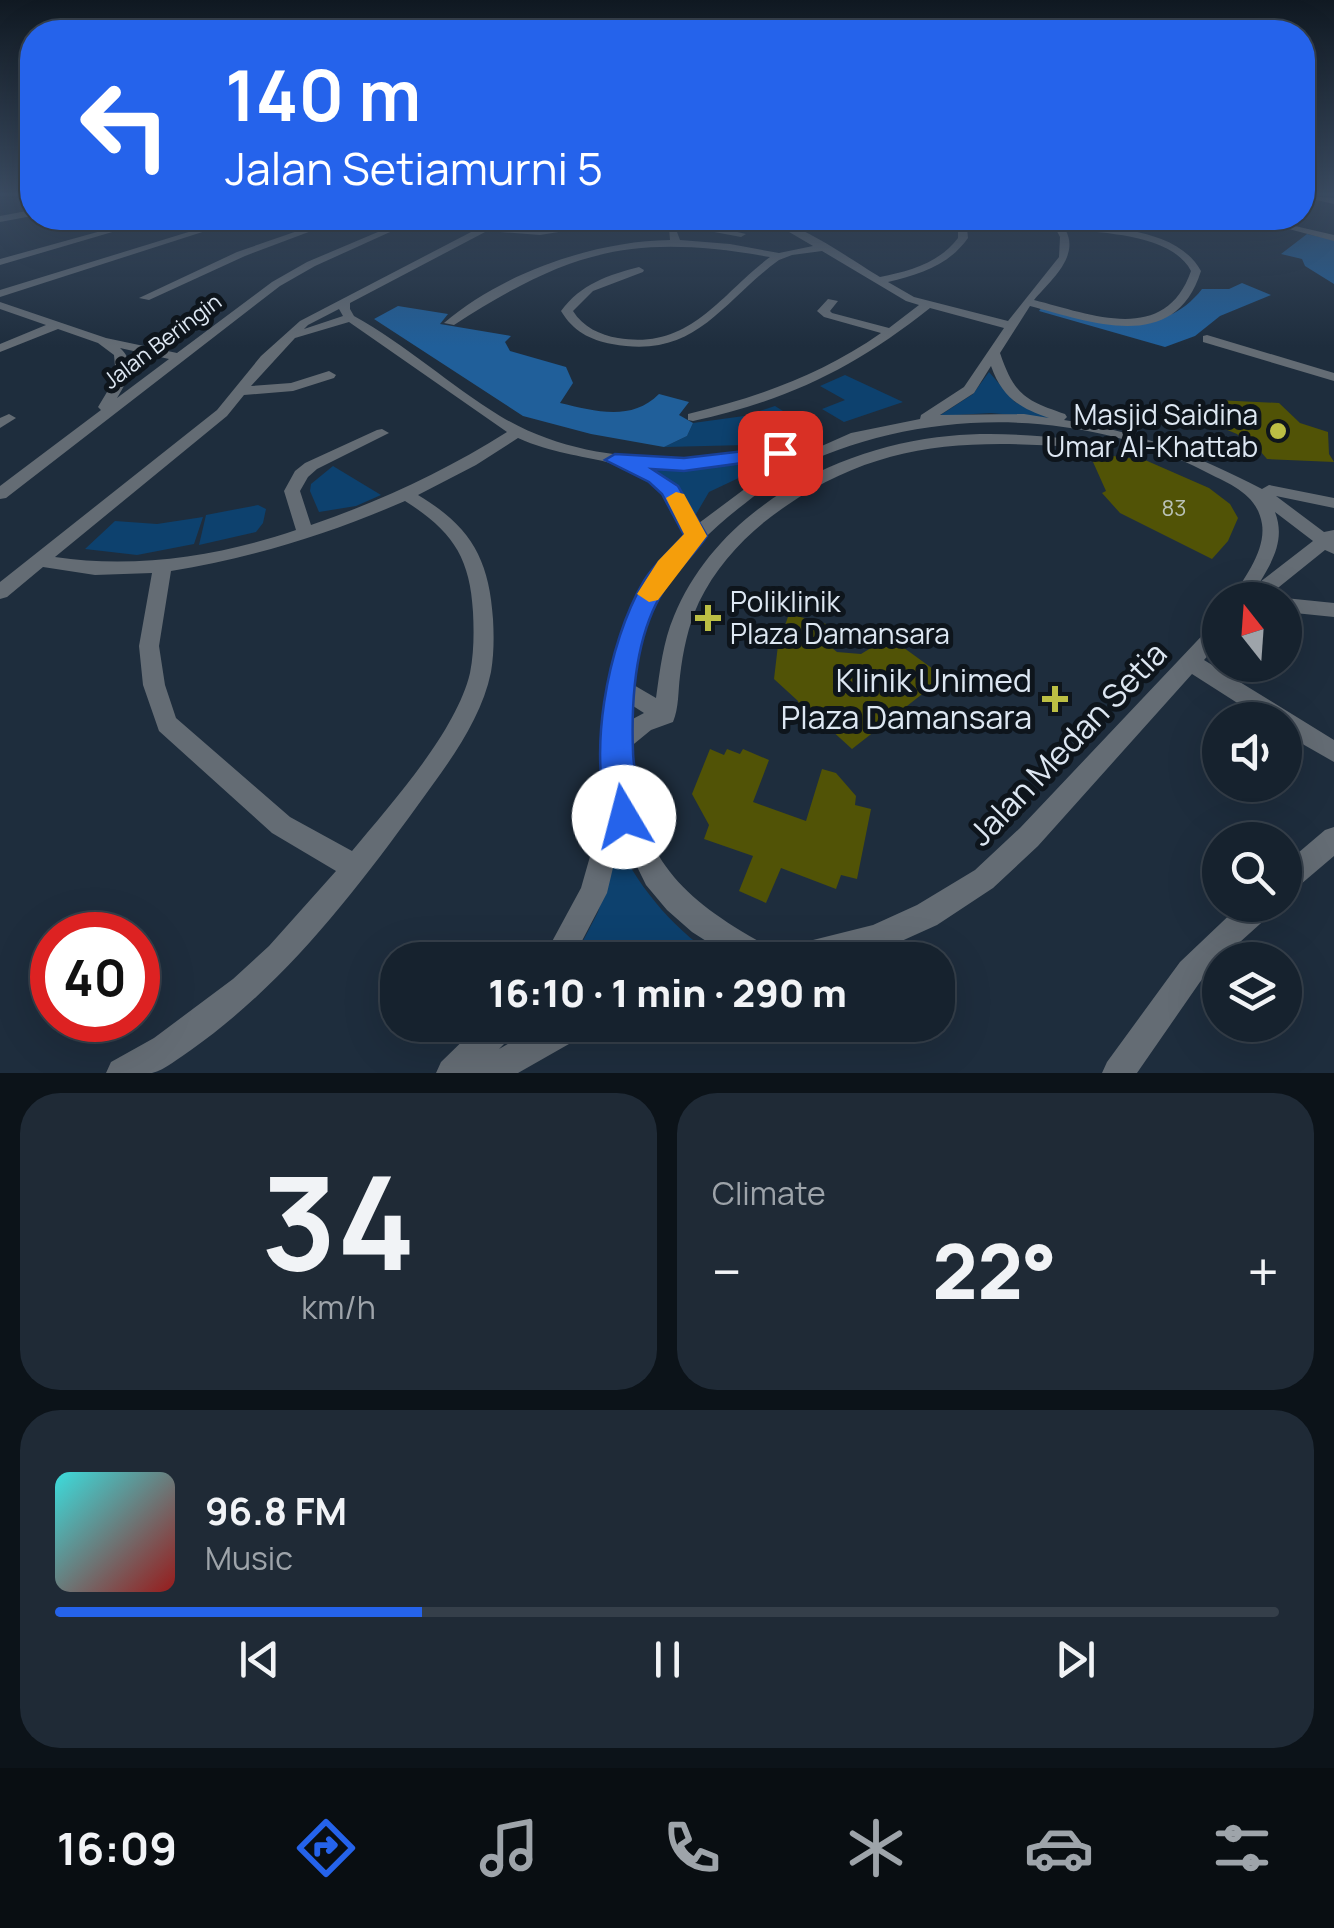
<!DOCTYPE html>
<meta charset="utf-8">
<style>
body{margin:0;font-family:Manrope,sans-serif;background:#1f2a36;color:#f1f3f6;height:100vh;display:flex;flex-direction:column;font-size:38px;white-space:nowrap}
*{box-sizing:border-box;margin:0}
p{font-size:32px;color:#9ea4aa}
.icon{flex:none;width:55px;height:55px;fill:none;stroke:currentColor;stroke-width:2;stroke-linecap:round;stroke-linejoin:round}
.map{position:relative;height:1073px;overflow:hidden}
.panel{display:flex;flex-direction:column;gap:20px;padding:20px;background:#0c1319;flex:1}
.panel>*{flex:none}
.hud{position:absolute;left:20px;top:20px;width:1295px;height:210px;border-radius:40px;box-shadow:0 10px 40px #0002,0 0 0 2px #353f4a;background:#2563eb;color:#fff;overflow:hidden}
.needle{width:65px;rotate:343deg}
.buttons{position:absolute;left:1202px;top:582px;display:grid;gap:20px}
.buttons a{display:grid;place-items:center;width:100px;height:100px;border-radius:50%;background:#16222e;box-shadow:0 10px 40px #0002,0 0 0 2px #353f4a;font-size:50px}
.speed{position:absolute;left:30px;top:912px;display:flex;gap:20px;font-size:50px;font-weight:700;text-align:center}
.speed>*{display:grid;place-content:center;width:130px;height:130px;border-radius:50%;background:#16222e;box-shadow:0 10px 40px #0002,0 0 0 2px #353f4a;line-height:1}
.speed .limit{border:15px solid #d22;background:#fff;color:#111}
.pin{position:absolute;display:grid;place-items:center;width:85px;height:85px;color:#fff;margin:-42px;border-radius:20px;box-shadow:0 5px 15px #0006}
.me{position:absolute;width:110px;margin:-55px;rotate:352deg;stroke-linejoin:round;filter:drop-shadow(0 0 8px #0008)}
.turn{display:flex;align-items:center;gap:35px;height:210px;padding:0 40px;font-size:45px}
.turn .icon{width:130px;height:130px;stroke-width:2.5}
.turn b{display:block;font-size:70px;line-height:85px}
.big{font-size:75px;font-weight:800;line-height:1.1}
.panel .card{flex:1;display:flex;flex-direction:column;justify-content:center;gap:15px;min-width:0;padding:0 35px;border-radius:40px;background:#1f2a36}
.panel .dial{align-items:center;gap:0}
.dial b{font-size:130px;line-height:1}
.song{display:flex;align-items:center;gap:30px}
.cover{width:120px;height:120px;border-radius:15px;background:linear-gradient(135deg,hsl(180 70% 55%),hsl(0 70% 35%))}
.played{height:10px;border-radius:5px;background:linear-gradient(90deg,#2563eb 30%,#353f4a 30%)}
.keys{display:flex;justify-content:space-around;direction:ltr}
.heat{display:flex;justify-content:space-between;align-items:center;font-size:55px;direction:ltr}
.panel .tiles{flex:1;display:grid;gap:20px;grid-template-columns:1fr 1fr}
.card:last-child{grid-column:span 2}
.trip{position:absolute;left:380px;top:942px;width:575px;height:100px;border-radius:40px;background:#16222e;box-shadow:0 10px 40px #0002,0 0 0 2px #353f4a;font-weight:800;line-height:100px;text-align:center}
.menu{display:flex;height:160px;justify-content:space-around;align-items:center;background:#090e12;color:#9ea4aa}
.menu .icon{width:70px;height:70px}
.menu .current{color:#2563eb}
.menu b{font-size:45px;color:#f1f3f6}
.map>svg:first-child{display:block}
.green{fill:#0d416e}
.forest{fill:#205f9a}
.building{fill:#515306}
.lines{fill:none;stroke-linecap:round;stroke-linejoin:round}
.minor{fill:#646c74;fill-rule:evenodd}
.route{fill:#2563eb;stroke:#184099;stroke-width:2.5}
.slow{fill:#f59e0b}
.poi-dot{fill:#bcbf44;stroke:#0e151c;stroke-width:4}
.labels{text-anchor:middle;stroke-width:10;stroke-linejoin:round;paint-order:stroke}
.far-street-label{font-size:22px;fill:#dde7f2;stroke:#0e151c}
.number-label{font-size:22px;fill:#bac2b7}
.poi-label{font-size:28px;fill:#dde7f2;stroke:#0e151c;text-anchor:end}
.near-poi-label{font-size:32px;fill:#dde7f2;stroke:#0e151c;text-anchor:end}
.near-street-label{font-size:32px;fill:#dde7f2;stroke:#0e151c}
</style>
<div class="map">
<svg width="1334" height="1073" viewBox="0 0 1334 1073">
<rect width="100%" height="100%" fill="#1e2d3d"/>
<!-- green -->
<g class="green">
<polygon points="989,372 1015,402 1058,419 991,413 939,416 973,394"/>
<polygon points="845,375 903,402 844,422 822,409 845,400 820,386"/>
<polygon points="775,406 815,431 747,445 664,447 687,436 693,423 744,416"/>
<polygon points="757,459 766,465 709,492 692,521 632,464"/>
<polygon points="333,466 381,495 356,506 319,512 310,491 311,484"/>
<polygon points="258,505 266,509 263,523 256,532 199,545 206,515"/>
<polygon points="203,517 194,544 137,555 85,549 115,521 157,524"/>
<path d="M618 845C641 890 677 934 722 960H573L598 912Z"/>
</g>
<!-- forest -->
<g class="forest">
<polygon points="1307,234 1334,240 1334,284 1305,266 1302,259 1281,254"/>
<path d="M1242 283 1271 295 1220 316 1195 336 1165 347 1039 311 1042 307C1097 319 1160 343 1202 289H1229Z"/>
<path d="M398 306 448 314 440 324 511 336 505 342 510 351 566 367 573 383 560 403C595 411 631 422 659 394L689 402 679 415 693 423 687 436 664 447 591 434 523 416 374 319Z"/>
</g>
<!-- building -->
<g class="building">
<polygon points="1216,400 1279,403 1300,423 1328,432 1329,454 1334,462 1267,459 1254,444 1247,444 1237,434 1220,427 1227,422 1221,413 1227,413"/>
<polygon points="1089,453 1145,460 1209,488 1230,504 1238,518 1228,541 1212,559 1120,513 1102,493 1106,491"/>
<polygon points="789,614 830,625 827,644 837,652 861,654 889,637 944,677 852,749 818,718 801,709 798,701 774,679 778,645"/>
<polygon points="710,749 724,755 727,749 740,754 743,749 769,760 753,802 806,821 822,769 836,773 856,796 855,805 871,809 857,879 841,875 836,889 781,868 766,903 739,891 753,856 704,839 709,825 692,794"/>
</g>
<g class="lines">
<!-- minor -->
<g class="minor">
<polygon points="1307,196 1334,198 1334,204 1308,198"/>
<polygon points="32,210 32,216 0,222 0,216"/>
<polygon points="148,218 160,218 0,265 0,259"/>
<polygon points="234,218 246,218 0,297 0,290"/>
<polygon points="335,218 346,218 245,256 149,300 139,298 237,252"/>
<path d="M411 218H421L315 266 280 286 6 498 0 499V486L101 410 98 407 116 377 114 355 98 343 58 329 0 352V344L46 325 0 309V302L106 338 177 353 272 282 307 262ZM120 348 169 359 117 398C127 382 137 363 120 348Z"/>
<path d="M498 218H508L495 226C517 230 539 231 561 227 574 224 587 217 600 218L571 230 540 235 487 231 350 303V309L354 316C406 345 450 385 500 416 595 473 704 459 808 445L815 449 851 433 920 419 921 415 964 387 1004 328 930 308C856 367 787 401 693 421L688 420V414C758 397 821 375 881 333L824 317 817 311 828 299 838 301 830 311 832 313 889 328 919 305 906 301 822 251 792 255 779 260C721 302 696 360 612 344 590 340 573 331 561 311 581 284 608 275 639 267L644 270 643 272 593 291 573 311C583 327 600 335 618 338 691 350 719 295 770 257 633 233 570 250 454 325L444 323C502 273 594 241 670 240L669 228 693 222 746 234 741 237 693 228 677 232 680 240 730 244 779 253 813 246 784 229 753 218C792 215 846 257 880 277 910 271 939 263 958 238V218H966L968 238C948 266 920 274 888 282L914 297 1008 321 1059 257 1060 237 1050 218H1058L1062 223C1106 228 1177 227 1201 271 1175 355 1091 322 1030 306L1000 353C1014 394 1024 400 1065 414L1067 417 1064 420C1140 432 1194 454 1262 489L1269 485 1334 498V508L1276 496 1324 532 1334 530V554L1325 550 1263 600H1231C1244 578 1266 551 1262 524 1257 493 1229 484 1204 471 1077 405 914 407 788 472 771 481 755 496 739 508 682 552 641 611 632 684L656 698C660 670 663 642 674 616 718 509 838 446 949 436 990 432 1031 435 1072 439L1079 443 1072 447C964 439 877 443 786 506 750 530 718 563 699 602 688 626 683 651 680 676 678 691 679 708 673 722L651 730 629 748C638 859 680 899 775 950L777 954 779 950 789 946 873 925 917 905 975 870 1020 828 1213 624 1220 622V642L1204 660 1334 740V762L1285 734V720H1264L1192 674 1038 846 993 888 937 925 875 953 847 960H736L692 932 667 910 646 885 621 834 607 893 572 960H542L581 888 609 790 605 744 607 710 618 649 644 591 660 566 687 535C645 442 594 472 518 438L476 465 418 495C470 526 489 558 493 619 494 636 494 654 491 672 481 721 447 765 418 805 352 896 284 984 191 1050 180 1057 165 1070 152 1073 138 1073 120 1073 106 1073L111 1062 154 1038 233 979 269 946 336 871 272 833 159 731 143 685 139 646 152 573 95 575 43 567 7 597 0 599V582L217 410 261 356 300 321ZM1065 229C1102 233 1172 234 1191 271 1165 346 1090 314 1034 300 1050 281 1081 256 1065 229ZM339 309 343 316 304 329 308 325ZM349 322 507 432C445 471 381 501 311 525L300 491 308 477 317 469 389 433 382 429 377 430 305 463 295 471 284 491 296 530C219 556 136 569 55 557L227 416 244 395 293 391 334 378 336 375 329 371 291 383 251 386 295 338ZM991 366C1002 397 1019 408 1049 418L1024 414 940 415 974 393ZM800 456 774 467 699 523 676 487 649 467 711 468ZM405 501C451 530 470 556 473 612 474 632 474 653 470 673 456 732 391 804 352 851L290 817 176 718 165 685 159 646 171 571C252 558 329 534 405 501ZM1275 512 1313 541 1260 582C1274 559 1285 538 1275 512ZM630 704 644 713 629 721Z"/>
<polygon points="1247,218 1260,218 1334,235 1334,241"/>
<polygon points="1207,335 1334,373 1334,381 1203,342 1203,336"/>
<polygon points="9,414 16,418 0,428 0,418"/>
<polygon points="1285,598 1334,603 1334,617 1285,612 1285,600 1278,600"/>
<polygon points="1334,827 1334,856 1294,890 1285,894 1285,864 1325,830"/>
<polygon points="1240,905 1274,905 1270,915 1220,960 1200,982 1137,1073 1102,1073 1107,1062 1180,962"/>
<polygon points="479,1025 516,1025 512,1036 499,1049 542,1025 587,1025 583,1036 518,1073 436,1073 441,1062"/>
</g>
</g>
<!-- sky -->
<linearGradient id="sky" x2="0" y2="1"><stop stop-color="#101922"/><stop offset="0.56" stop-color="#3b4c62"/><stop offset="1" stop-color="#3b4c62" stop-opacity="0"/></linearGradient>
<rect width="1334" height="347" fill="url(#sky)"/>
<!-- route -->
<path class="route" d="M780 447 787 449V457L684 471 652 469 678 486 707 536C695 553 680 567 668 584 635 630 631 697 633 751 633 775 646 806 636 828L624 832 613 828C584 762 608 641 644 581 654 564 671 550 684 535L662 494 649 482 605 460 615 454 684 458Z"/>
<!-- slow -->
<polygon class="slow" points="676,492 684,494 707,536 658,600 649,602 637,594 658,561 684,534 666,498"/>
<!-- markers -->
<g class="poi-dot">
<circle cx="1278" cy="431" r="10"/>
<path d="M703 603h10v10h10v10h-10v10h-10v-10h-10v-10h10z"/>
<path d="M1050 684h10v10h10v10h-10v10h-10v-10h-10v-10h10z"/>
</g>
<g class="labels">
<!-- far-street labels -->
<g class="far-street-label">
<text transform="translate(162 341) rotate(-37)" y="8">Jalan Beringin</text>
</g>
<!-- number labels -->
<g class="number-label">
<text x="1174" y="516">83</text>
</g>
<!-- poi labels -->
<g class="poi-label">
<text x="1258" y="425">Masjid Saidina<tspan x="1258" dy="32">Umar Al-Khattab</tspan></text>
<text x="730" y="612" text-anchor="start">Poliklinik<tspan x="730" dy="32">Plaza Damansara</tspan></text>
</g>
<!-- near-poi labels -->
<g class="near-poi-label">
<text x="1032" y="692">Klinik Unimed<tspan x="1032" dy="37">Plaza Damansara</tspan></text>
</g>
<!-- near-street labels -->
<g class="near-street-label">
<text transform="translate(1068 744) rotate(-46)" y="11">Jalan Medan Setia</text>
</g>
</g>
</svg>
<div class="buttons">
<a><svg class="needle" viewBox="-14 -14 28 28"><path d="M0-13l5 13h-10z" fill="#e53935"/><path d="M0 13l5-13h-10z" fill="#9ea4aa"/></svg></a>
<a><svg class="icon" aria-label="sound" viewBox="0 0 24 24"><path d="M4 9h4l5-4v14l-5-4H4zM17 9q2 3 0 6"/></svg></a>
<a><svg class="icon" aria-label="search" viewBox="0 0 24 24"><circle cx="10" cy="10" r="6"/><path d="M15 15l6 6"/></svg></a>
<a><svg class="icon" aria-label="layers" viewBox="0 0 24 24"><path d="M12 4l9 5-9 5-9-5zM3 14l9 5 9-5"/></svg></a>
</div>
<div class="speed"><div class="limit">40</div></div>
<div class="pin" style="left:780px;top:453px;background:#d93025"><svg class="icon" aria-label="arrive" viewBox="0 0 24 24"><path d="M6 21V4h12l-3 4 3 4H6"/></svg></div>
<svg class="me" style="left:624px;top:817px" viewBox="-20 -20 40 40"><circle r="19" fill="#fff"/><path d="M0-13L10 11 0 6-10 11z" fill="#2563eb"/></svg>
<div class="trip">16:10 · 1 min · 290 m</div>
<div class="hud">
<div class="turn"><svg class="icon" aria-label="left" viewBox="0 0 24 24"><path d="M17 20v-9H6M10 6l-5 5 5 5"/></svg><div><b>140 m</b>Jalan Setiamurni 5</div></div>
</div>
</div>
<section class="panel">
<div class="tiles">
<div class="card dial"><b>34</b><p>km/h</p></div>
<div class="card"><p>Climate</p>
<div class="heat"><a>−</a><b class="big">22°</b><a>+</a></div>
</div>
<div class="card">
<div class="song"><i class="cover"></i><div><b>96.8 FM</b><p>Music</p></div></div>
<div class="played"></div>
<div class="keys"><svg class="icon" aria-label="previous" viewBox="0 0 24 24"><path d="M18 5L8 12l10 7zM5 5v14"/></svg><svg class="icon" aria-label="pause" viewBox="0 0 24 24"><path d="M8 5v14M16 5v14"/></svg><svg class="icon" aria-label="next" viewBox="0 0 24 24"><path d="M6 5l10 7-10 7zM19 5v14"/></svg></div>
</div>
</div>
</section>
<nav class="menu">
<b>16:09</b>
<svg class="icon current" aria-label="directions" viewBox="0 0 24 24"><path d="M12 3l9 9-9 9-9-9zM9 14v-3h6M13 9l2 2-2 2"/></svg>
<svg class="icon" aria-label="music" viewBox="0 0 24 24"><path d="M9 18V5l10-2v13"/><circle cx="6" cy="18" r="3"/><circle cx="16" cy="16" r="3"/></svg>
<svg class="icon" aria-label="phone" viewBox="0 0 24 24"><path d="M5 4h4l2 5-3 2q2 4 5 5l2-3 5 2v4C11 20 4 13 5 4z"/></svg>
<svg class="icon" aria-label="climate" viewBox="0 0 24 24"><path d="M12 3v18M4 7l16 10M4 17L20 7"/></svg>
<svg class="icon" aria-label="car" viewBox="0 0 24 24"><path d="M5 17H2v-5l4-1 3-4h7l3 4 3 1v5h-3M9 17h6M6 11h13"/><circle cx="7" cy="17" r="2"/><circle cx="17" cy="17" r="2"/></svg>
<svg class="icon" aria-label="filters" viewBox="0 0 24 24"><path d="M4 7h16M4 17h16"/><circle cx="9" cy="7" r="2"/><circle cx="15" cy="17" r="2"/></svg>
</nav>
